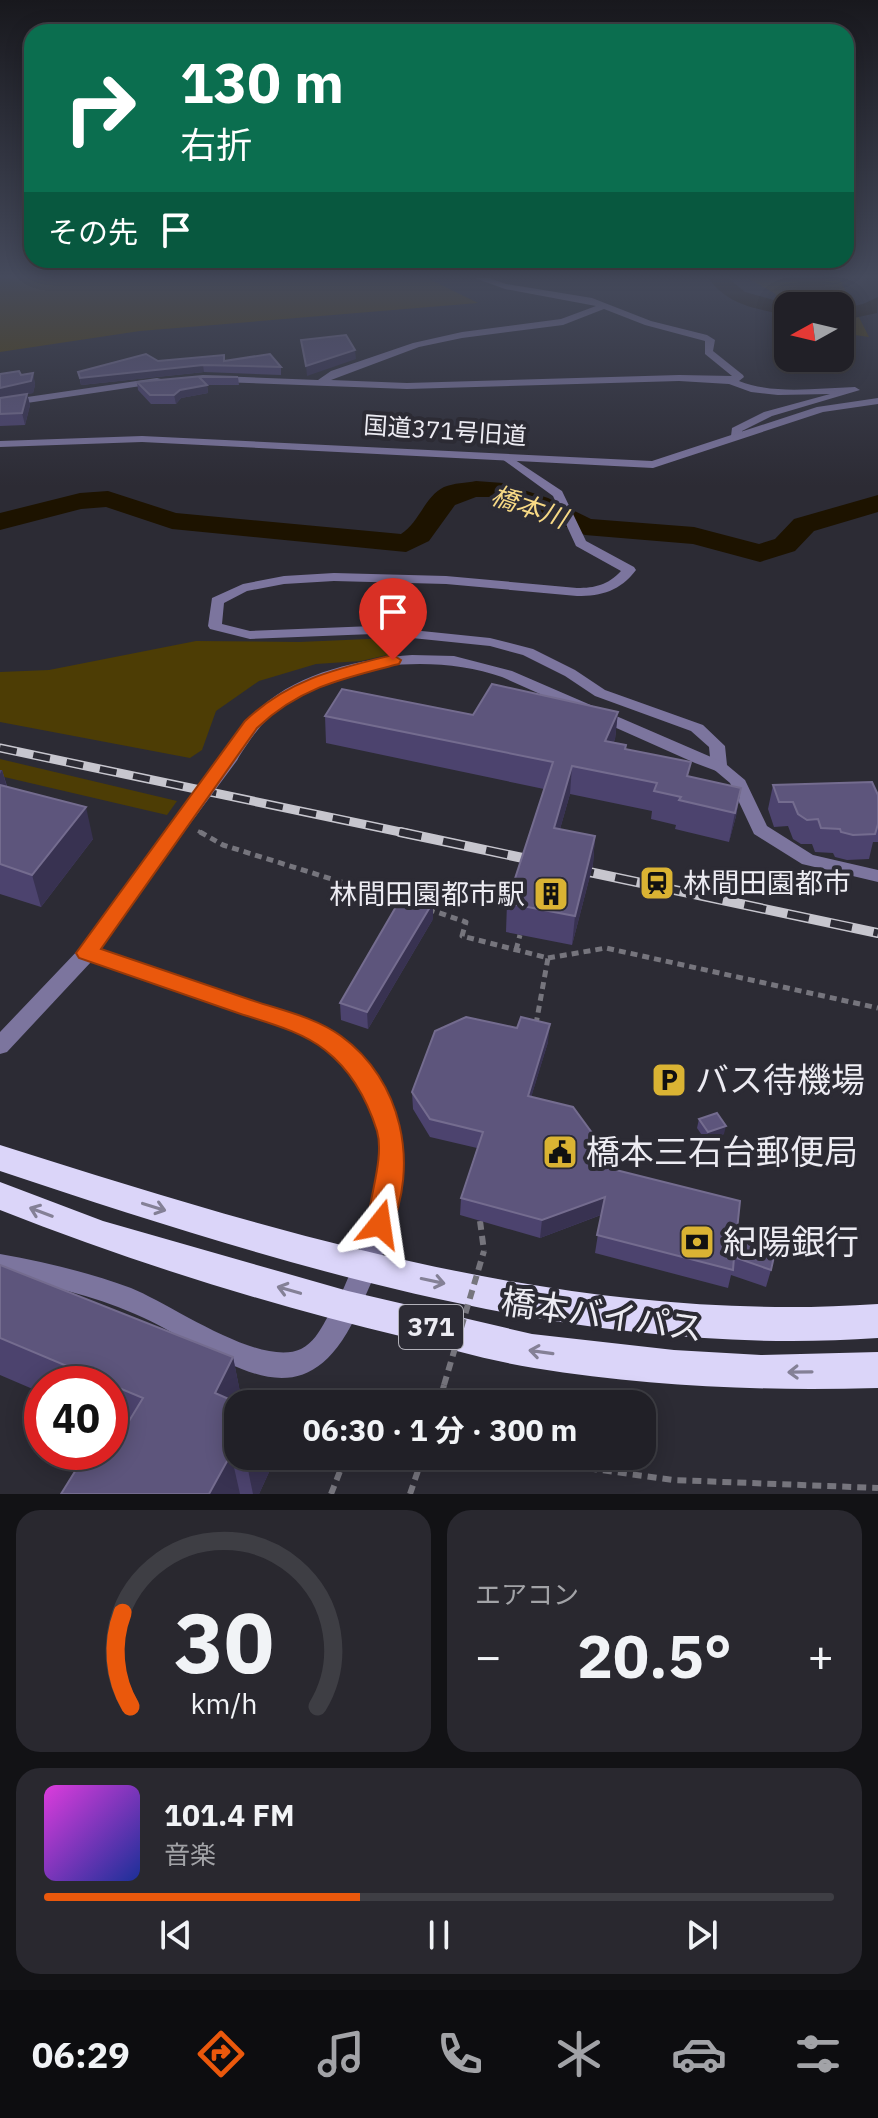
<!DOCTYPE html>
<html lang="ja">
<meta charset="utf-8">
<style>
body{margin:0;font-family:"IBM Plex Sans","Noto Sans JP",sans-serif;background:#29282f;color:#f1f3f6;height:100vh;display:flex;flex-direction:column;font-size:30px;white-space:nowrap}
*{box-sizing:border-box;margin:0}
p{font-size:26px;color:#a2a3a7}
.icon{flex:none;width:44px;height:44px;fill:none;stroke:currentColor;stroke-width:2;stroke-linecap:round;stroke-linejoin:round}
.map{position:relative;height:1494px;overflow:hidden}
.panel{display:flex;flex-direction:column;gap:16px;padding:16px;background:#121215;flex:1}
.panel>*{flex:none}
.hud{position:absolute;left:24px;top:24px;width:830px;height:244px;border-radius:24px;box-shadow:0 4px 20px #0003,0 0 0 2px #3e3e44;background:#0b6e4f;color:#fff;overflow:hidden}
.needle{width:52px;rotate:262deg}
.fabs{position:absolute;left:774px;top:292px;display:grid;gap:16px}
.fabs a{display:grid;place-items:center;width:80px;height:80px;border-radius:16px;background:#212027;box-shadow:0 4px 20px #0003,0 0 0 2px #3e3e44;font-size:40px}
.speed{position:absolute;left:24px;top:1366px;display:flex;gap:16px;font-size:40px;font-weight:700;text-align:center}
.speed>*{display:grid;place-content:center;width:104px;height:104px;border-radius:50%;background:#212027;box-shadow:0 4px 20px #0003,0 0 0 2px #3e3e44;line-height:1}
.speed .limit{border:12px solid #d22;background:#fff;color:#111}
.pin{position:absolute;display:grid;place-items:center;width:68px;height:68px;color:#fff;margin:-82px -34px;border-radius:50% 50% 50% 0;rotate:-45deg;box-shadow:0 0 8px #0007}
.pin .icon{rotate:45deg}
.me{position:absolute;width:88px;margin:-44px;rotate:15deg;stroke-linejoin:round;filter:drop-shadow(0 0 6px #0008)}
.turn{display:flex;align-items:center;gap:28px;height:168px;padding:0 24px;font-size:36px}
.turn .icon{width:104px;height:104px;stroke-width:2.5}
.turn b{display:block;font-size:56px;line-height:68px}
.then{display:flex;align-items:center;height:76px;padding:0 24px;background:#0003;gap:16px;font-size:30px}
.big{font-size:60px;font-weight:700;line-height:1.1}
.panel .tile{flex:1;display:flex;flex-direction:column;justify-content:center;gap:12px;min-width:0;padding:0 28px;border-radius:24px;background:#29282f}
.panel .dial{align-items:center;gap:0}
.dial svg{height:208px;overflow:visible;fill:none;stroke:#3e3e44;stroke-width:7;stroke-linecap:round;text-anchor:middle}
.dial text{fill:#f1f3f6;stroke:none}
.song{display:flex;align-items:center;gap:24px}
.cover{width:96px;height:96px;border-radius:12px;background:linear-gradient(135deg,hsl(300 70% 55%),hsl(230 70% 35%))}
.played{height:8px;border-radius:4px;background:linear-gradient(90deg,#ea580c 40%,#3e3e44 40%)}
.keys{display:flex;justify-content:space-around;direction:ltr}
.heat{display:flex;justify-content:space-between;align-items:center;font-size:44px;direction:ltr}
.panel .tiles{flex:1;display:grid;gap:16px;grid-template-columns:1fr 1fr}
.tile:last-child{grid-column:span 2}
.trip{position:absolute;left:224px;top:1390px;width:432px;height:80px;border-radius:24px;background:#212027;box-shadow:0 4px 20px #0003,0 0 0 2px #3e3e44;font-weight:700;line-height:80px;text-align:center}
.dock{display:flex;height:128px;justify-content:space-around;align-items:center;background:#0d0d10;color:#a2a3a7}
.dock .icon{width:56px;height:56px}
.dock .on{color:#ea580c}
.dock b{font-size:36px;color:#f1f3f6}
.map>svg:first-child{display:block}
.green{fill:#4d3d05}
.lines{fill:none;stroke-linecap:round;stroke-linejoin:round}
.river{fill:#1d1300;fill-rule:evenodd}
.path-far2{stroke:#76757d;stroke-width:4;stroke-dasharray:6 4;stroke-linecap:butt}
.path-far1{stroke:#76757d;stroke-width:5;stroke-dasharray:7 5;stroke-linecap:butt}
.path{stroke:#76757d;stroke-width:6;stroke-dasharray:9 6;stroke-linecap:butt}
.minor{fill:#7c759e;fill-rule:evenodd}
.tertiary{fill:#7c759e;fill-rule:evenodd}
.trunk{fill:#dbd5f9;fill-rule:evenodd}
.rail-far1-casing{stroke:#c7c6ce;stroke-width:9}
.rail-casing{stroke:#c7c6ce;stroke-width:10}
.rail-far1{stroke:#2c2b34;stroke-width:6;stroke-dasharray:17;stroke-linecap:butt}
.rail{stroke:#2c2b34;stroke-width:7;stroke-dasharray:22;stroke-linecap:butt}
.path-bridge{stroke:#76757d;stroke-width:6;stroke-dasharray:9 6;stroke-linecap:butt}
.tertiary-bridge{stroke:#7c759e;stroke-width:15}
.wall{fill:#4c436e}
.shaded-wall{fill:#383251}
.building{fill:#5d557c;stroke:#746c8f;stroke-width:2}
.oneway{stroke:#848096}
.route{fill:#ea580c;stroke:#983908;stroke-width:2}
.labels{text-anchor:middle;stroke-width:8;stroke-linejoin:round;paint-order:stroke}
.far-street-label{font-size:24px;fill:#ecebf2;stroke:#2c2b34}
.far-water-label{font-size:26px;font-style:italic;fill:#f7d985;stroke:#2c2b34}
.shield{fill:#2c2b34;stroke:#b2b1b9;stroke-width:2}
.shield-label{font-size:26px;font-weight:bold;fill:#ecebf2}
.poi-label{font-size:28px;fill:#ecebf2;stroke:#2c2b34;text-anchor:start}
.near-poi-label{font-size:34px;fill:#ecebf2;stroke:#2c2b34;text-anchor:start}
.near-street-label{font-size:34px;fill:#ecebf2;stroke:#2c2b34}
</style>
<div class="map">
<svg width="878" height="1494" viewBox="0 0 878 1494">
<rect width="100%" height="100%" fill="#2c2b34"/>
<!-- green -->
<g class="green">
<polygon points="0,276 423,276 478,303 140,331 0,352"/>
<polygon points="744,276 838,276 869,337 840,333 840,306 788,307 774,293"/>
<polygon points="415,637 387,655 361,661 316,664 259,681 216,711 202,750 190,758 0,722 0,672 49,670 196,641 299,642"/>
<polygon points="0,759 177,801 167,815 0,776"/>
</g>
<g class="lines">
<!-- river -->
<g class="river">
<path d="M707 276H726L745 292 796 306H788V315C756 309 726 305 707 276Z"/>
<polygon points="878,297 877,313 840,321 840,309 863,304"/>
<path d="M476 481 503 483 548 498 591 519 694 527 759 544 775 539 794 519 878 495V512L814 531 795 551 760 562 693 544 585 535 528 510 491 497H476L455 505 429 541 406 552 172 529 106 507 81 509 0 530V513L80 493 108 491 176 513 401 534C419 523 425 496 444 487 454 483 466 483 476 481Z"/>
</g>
<!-- path-far2 -->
<polyline class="path-far2" points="198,831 204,834"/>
<!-- path-far1 -->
<g class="path-far1">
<polyline points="200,832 223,845 405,902"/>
<polyline points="428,909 466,922 462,936 548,958 536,1024"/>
<polyline points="516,950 520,935"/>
<polyline points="548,958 606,948 878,1008"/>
</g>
<!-- path -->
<g class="path">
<polyline points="480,1221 484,1251"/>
<polyline points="439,1404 444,1385"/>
<polyline points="499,1456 673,1480 878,1488"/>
<polyline points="331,1494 346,1456"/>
<polyline points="410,1494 423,1456"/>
</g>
<!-- minor -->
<g class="minor">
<path d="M469 276H483L506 284 592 298 651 321 707 335 715 340 713 351 743 375 744 377 739 381C775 395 817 388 855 387L860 390 772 416 742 431 743 436 737 439 731 436 732 428 764 412 830 394 778 395 751 392 729 384 679 381 407 389 220 382 215 379 220 376 318 380 331 371 413 343 462 332 561 319 596 306 505 289ZM604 309 645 325 705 341V354L732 376 679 375 407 383 331 380 419 347 462 338 563 325Z"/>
<polygon points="157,378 161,379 161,383 0,407 0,401"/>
<path d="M506 454 562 491 586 541 634 567 636 570C620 591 602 596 577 596L446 584 334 581 284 584 247 591 224 603 222 624 250 631 373 626 490 638 533 649 575 670 605 690 703 725 725 746 727 765 745 780 767 826 813 855 878 870V882L802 864 754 834 730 783 711 767 709 747 691 731 595 696 565 676 523 655 490 646 373 634 250 639 210 629 208 626 212 598 243 584 284 576 334 573 446 576 577 588C595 588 608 585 621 571L576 546 553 496 502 459V455Z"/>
<path d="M0 1254C44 1262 88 1272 131 1288 171 1304 260 1368 301 1349 325 1337 327 1303 348 1295L357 1299 360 1307C302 1441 222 1351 135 1314 92 1295 46 1285 0 1276Z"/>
</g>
<!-- tertiary -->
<g class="tertiary">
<polygon points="878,398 878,404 823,412 653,468 142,442 0,447 0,441 142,436 652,461 817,407"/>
<path d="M412 655 454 656 512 671 725 763 727 767 719 772 695 763 502 677C434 654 343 661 284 704 264 719 250 739 237 760H225L223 756C234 739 246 721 261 707 300 672 361 659 412 655Z"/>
<path d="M188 808 197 814 100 950C144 965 188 980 233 995 265 1006 300 1013 330 1031 381 1060 409 1126 402 1183 397 1228 375 1274 357 1315L348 1319 339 1315 336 1307C352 1266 374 1225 380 1181 386 1127 363 1069 314 1041 286 1025 253 1018 223 1007 179 992 135 976 91 962L7 1052 0 1054V1032L80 948 182 810Z"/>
</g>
<!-- trunk -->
<g class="trunk">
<path d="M0 1145C283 1235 578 1325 878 1304V1338C578 1359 282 1265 0 1171Z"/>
<path d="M0 1182 103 1221 348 1291 532 1334 674 1350 761 1355 878 1352V1388C761 1391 650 1387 534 1368 490 1361 447 1348 404 1337 267 1304 131 1262 0 1210Z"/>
</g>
<defs>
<polyline id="rail-far1" points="0,748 410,834"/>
<polyline id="rail" points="400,832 878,933"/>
</defs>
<!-- rail-far1 casing -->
<use href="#rail-far1" class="rail-far1-casing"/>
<!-- rail casing -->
<use href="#rail" class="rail-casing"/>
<!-- rail-far1 -->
<use href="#rail-far1" class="rail-far1"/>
<!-- rail -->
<use href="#rail" class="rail"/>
<!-- path-bridge -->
<polyline class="path-bridge" points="444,1385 484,1251"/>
<!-- tertiary-bridge -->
<polyline class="tertiary-bridge" points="188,814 231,756"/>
</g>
<!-- wall -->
<g class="wall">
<polygon points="224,355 224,361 281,367 281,375 204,372 81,385 78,372 158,361"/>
<polygon points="33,373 35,385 33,393 27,394 30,405 25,425 0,426 0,374 21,375"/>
<polygon points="203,376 238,377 239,385 207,385 208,393 181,398 176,404 151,404 138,390 137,382"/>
<polygon points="618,712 615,739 613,743 626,749 688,777 741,788 736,816 729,842 675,829 676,825 651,819 652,811 570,794 560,829 595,836 593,864 572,945 506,932 507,903 544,789 326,743 325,716 473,715"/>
<polygon points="0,770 2,770 7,786 93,839 41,907 0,894"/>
<polygon points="773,785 878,795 878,842 873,842 869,859 847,860 835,857 833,853 815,852 812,844 801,844 793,839 788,826 774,827 768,809"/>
<polygon points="433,919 368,1029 341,1020 340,1003"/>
<polygon points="548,1042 531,1097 593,1154 590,1164 737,1230 771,1270 766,1287 731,1275 728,1288 595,1253 601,1215 540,1238 460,1215 461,1198 477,1148 430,1137 413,1109 412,1092"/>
<polygon points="699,1119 724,1134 706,1141 697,1128"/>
<polygon points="0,1265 233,1357 242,1402 238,1456 275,1456 275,1459 259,1494 61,1494 109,1454 125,1428 110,1422 110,1384 42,1384 42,1393 0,1375"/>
</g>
<!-- shaded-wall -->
<g class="shaded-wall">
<polygon points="355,350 356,359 307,376 306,366"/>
<polygon points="203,365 204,372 81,385 80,378"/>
<polygon points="33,373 35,385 33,393 27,394 30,405 25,425 22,413 0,400 0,388"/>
<polygon points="207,385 208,393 181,398 176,404 174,395 180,390"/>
<polygon points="618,712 615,739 602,769 605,741"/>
<polygon points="572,766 570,794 552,857 554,828"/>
<polygon points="2,770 11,802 0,804 0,774"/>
<polygon points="741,788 736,816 729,842 735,813"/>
<polygon points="86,807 93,839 41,907 32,875"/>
<polygon points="595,836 593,864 572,945 575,916"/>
<polygon points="433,902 433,919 368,1029 367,1012"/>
<polygon points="550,1024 548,1042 526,1114 528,1096"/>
<polygon points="726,1126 724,1134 706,1141 708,1132"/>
<polygon points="595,1137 593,1154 586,1181 588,1163"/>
<polygon points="605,1197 603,1214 540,1238 542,1220"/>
<polygon points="233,1357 242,1402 240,1404 215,1393"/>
<polygon points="231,1454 240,1494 209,1494"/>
<polygon points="248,1456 275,1456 275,1459 259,1494 253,1494 246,1460"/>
</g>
<!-- building -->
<g class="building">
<polygon points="346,335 355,350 306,366 301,340"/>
<polygon points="146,354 158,361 224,355 224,361 270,354 281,367 203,365 80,378 78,372"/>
<polygon points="19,371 21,375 33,373 31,381 0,388 0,374"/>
<polygon points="203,376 238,377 199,377 207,385 180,390 174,395 150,395 137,382"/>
<polygon points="27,394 22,413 0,414 0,398"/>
<polygon points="492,684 618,712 605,741 626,745 625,749 691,762 687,776 741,788 735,813 679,800 681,797 654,791 657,783 572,766 554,828 595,836 575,916 507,903 553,762 325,716 342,689 473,715"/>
<polygon points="872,782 878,795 878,824 875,834 853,835 841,832 840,829 821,828 818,819 807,820 798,814 793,802 779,802 773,785"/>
<polygon points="0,785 86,807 32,875 0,864"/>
<polygon points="404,893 433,902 367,1012 340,1003"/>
<polygon points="466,1017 517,1028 521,1017 550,1024 528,1096 573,1107 595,1137 588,1163 740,1201 737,1230 777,1243 771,1270 734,1257 733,1270 597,1235 605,1197 542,1220 461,1198 483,1132 430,1119 412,1092 435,1031"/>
<polygon points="717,1113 726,1126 708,1132 699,1119"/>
<polygon points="0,1265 233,1357 215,1393 240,1404 238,1404 238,1456 248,1456 246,1460 231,1454 209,1494 61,1494 87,1452 105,1452 109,1454 143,1398 0,1338"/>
</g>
<!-- one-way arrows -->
<defs><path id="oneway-shaft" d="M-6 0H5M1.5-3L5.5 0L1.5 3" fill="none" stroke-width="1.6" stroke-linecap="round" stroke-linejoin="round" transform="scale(2)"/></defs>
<g class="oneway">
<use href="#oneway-shaft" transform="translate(154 1207) rotate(17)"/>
<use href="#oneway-shaft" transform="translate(41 1212) rotate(-159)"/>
<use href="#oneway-shaft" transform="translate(433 1281) rotate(12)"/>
<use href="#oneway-shaft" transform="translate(289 1290) rotate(-164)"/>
<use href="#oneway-shaft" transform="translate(541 1352) rotate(-172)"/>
<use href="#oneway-shaft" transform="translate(800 1372) rotate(179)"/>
</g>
<!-- sky -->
<linearGradient id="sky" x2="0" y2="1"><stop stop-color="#18181d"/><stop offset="0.57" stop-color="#454a5c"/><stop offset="1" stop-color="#454a5c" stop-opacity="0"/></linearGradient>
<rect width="878" height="486" fill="url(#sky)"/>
<!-- route -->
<path class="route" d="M393 655 401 660 399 664C344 678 300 687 257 728L101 949C151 966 201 983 251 1000 280 1010 315 1017 341 1036 402 1080 420 1165 389 1232L380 1236 370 1232C362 1215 386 1162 377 1131 367 1099 352 1071 325 1050 300 1030 264 1022 235 1012 183 994 131 976 79 958L76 953 245 721C289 679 336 669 393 655Z"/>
<!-- icons -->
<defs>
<symbol id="station-square" viewBox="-11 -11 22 22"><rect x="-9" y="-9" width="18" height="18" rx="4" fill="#dab333" stroke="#2c2b34"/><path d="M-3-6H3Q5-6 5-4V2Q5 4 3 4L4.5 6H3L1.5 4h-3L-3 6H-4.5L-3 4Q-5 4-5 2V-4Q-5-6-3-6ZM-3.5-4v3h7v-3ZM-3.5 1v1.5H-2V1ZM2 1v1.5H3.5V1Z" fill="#111"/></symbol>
<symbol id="building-square" viewBox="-11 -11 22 22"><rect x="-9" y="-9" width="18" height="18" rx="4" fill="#dab333" stroke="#2c2b34"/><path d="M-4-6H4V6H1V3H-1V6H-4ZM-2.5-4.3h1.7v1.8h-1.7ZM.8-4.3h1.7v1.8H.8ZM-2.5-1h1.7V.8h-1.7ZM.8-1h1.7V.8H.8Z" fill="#111"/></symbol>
<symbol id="parking-square" viewBox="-11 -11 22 22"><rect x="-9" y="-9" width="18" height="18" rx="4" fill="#dab333" stroke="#2c2b34"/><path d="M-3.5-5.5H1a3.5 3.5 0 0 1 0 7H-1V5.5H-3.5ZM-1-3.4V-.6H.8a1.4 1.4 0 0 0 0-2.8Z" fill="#111"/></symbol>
<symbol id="civic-square" viewBox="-11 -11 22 22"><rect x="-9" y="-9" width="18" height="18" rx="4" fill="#dab333" stroke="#2c2b34"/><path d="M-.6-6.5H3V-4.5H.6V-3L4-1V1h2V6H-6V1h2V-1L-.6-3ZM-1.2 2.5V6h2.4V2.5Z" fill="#111"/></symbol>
<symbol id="bank-square" viewBox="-11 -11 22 22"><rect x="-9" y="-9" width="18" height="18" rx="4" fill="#dab333" stroke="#2c2b34"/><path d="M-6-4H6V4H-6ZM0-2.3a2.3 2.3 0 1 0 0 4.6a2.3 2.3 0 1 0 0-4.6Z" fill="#111"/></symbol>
</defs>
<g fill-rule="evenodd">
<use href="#station-square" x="637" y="863" width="40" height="40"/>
<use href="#building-square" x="531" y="874" width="40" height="40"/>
<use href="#parking-square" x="649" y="1060" width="40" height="40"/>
<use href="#civic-square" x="540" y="1132" width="40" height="40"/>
<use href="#bank-square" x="677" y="1222" width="40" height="40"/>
</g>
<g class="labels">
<!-- far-street labels -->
<g class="far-street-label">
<text transform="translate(445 431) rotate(4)" y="8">国道371号旧道</text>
</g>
<!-- far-water labels -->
<g class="far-water-label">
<text transform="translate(529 507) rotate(19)" y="9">橋本川</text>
</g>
<!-- shield labels -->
<rect class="shield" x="399" y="1305" width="64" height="44" rx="6"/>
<g class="shield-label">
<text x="431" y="1336">371</text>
</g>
<!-- poi labels -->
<g class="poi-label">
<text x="683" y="893">林間田園都市</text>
<text x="525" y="904" text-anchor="end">林間田園都市駅</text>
</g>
<!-- near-poi labels -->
<g class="near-poi-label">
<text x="695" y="1092">バス待機場</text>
<text x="586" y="1164">橋本三石台郵便局</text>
<text x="723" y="1254">紀陽銀行</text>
</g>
<!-- near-street labels -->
<g class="near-street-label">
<text transform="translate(602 1315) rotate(8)" y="12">橋本バイパス</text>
</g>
</g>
</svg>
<div class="fabs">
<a><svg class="needle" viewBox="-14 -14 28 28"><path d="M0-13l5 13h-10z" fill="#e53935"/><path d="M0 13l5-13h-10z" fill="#a2a3a7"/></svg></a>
</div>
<div class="speed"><div class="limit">40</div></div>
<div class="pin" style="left:393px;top:660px;background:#d93025"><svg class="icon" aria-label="arrive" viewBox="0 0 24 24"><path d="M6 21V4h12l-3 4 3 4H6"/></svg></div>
<svg class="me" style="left:380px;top:1224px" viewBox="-20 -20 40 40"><path d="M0-17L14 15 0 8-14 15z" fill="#ea580c" stroke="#fff" stroke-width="4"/></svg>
<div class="trip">06:30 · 1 分 · 300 m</div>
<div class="hud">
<div class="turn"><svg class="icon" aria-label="right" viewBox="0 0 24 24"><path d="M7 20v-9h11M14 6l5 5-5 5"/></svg><div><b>130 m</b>右折</div></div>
<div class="then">その先<svg class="icon" aria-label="arrive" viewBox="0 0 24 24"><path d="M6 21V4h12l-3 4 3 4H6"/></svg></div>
</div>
</div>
<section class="panel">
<div class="tiles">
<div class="tile dial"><svg viewBox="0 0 100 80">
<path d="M14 69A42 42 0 1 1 86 69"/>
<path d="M14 69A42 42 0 0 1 11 33" stroke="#ea580c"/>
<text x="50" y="56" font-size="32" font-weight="700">30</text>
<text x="50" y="72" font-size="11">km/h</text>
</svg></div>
<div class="tile"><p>エアコン</p>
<div class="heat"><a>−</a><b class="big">20.5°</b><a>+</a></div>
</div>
<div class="tile">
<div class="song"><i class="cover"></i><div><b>101.4 FM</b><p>音楽</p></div></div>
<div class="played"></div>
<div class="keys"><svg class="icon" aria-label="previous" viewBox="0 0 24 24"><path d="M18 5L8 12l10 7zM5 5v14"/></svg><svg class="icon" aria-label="pause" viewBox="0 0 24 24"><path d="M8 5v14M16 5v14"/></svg><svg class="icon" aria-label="next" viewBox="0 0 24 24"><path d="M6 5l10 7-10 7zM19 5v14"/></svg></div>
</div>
</div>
</section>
<nav class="dock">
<b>06:29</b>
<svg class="icon on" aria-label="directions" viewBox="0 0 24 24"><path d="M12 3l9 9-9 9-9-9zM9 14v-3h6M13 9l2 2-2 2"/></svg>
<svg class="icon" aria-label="music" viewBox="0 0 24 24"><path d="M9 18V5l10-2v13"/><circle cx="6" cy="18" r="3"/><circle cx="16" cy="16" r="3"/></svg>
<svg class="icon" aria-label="phone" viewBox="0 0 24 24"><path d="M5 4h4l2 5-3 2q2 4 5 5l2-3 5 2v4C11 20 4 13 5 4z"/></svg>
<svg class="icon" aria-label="climate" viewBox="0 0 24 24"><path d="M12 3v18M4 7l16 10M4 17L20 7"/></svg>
<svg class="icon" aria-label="car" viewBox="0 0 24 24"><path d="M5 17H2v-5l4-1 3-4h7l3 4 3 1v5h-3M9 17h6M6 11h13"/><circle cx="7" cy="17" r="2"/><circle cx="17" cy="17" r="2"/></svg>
<svg class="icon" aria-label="filters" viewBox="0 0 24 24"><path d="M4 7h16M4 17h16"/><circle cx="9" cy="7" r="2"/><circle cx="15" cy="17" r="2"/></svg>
</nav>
